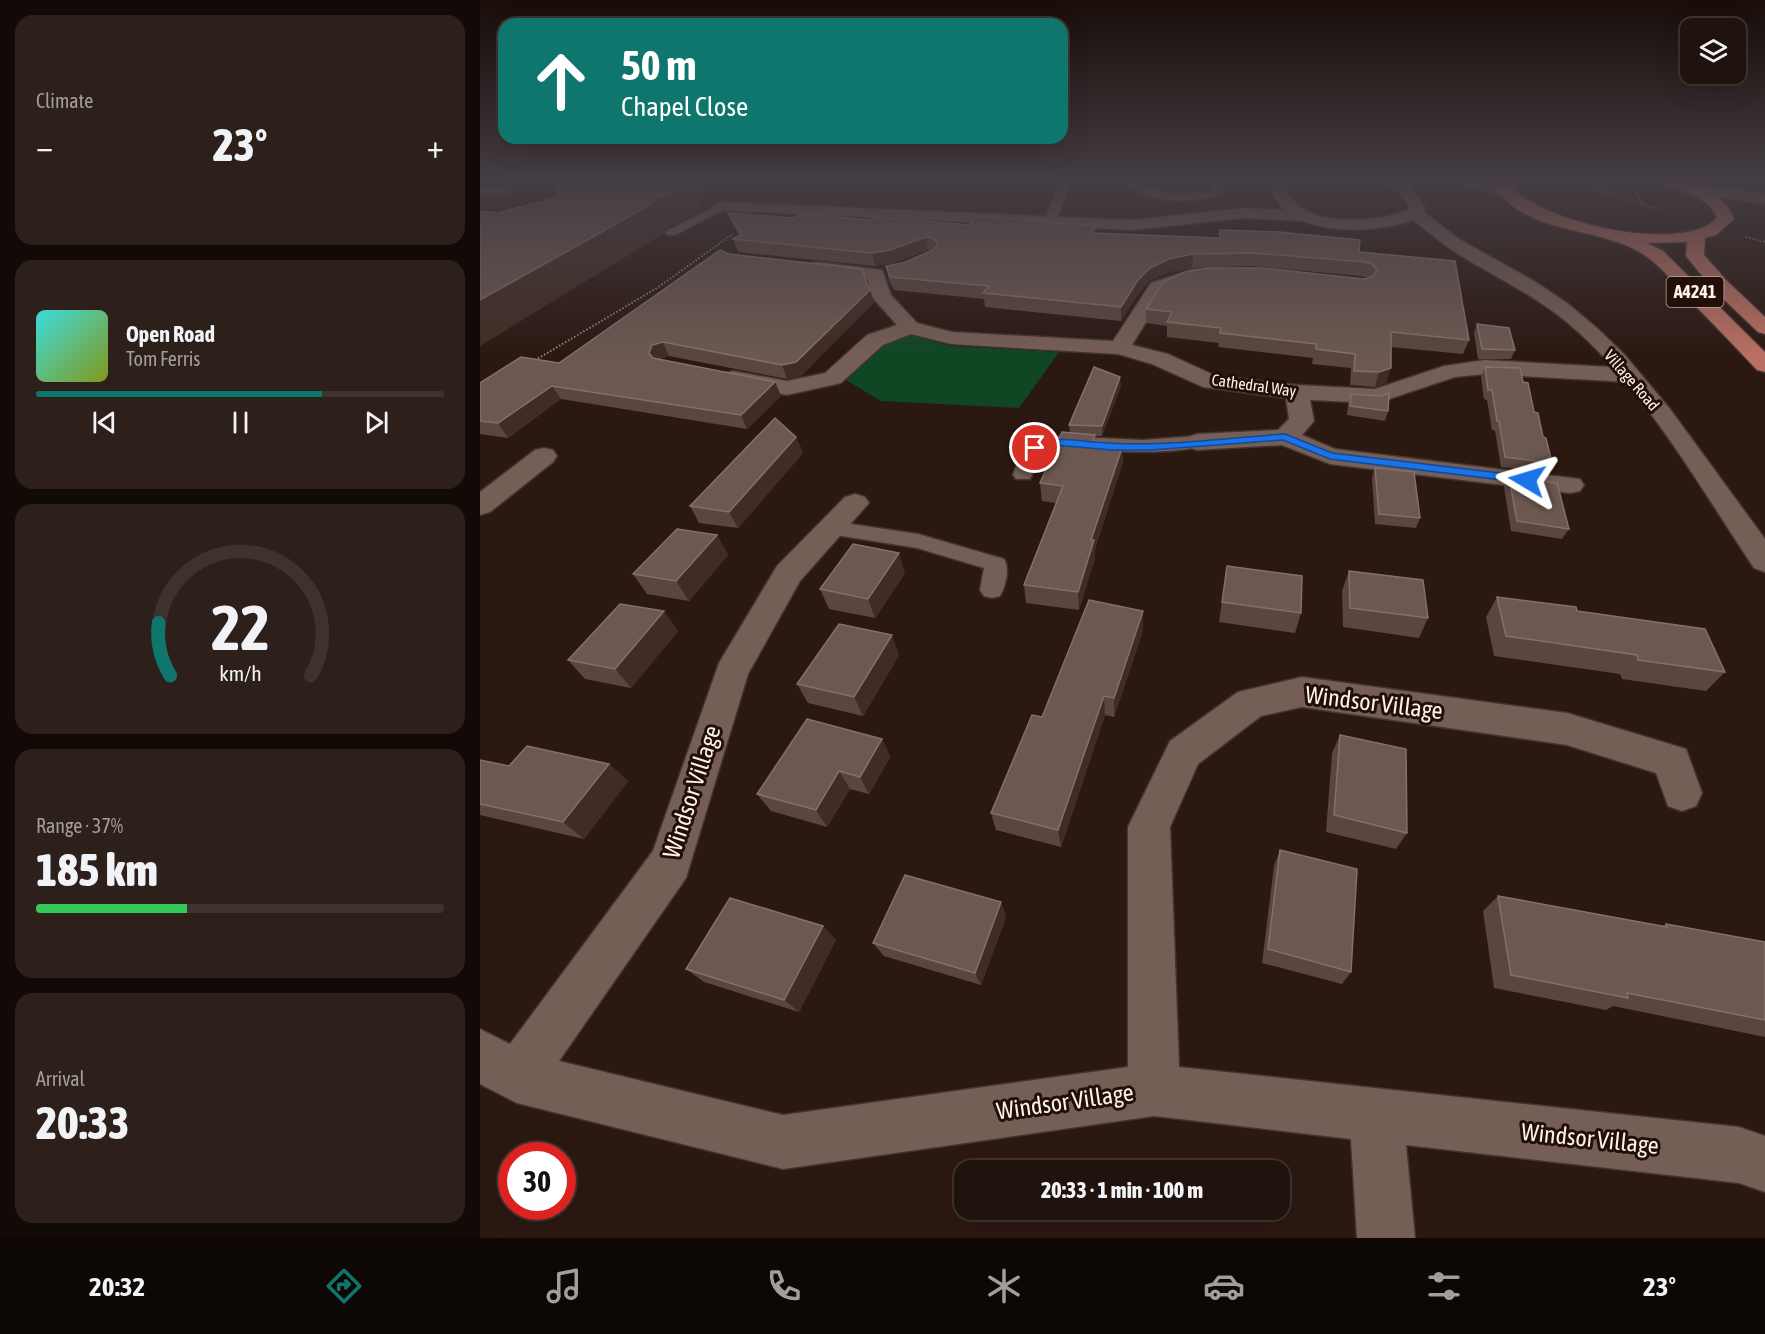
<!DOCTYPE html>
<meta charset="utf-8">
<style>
body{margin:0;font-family:"Asap Condensed",sans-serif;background:#2d201b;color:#f1f3f6;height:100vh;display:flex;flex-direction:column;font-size:22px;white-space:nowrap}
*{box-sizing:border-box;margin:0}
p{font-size:20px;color:#a29e9d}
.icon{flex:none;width:33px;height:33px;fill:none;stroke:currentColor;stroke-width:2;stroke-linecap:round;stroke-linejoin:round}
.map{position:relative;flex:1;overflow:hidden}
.panel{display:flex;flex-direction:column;gap:15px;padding:15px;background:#120a07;width:480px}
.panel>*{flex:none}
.top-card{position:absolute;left:18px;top:18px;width:570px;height:126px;border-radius:18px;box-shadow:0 6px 24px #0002,0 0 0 2px #3d322e;background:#0f766e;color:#fff;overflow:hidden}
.fabs{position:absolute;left:1200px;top:18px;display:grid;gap:12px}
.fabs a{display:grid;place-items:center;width:66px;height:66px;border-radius:12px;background:#20120d;box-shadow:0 6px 24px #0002,0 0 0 2px #3d322e;font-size:30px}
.speed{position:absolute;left:18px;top:1142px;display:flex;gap:12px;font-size:30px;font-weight:700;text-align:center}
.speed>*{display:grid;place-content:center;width:78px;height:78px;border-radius:50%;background:#20120d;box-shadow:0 6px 24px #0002,0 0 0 2px #3d322e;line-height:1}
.speed .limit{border:9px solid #d22;background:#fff;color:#111}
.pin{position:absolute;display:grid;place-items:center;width:51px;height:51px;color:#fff;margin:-26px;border:3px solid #fff;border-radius:50%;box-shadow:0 2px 6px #0007}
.me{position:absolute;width:66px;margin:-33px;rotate:277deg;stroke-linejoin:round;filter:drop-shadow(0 0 4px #0008)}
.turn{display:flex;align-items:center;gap:21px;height:126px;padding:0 24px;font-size:27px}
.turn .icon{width:78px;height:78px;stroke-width:2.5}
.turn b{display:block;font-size:42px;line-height:51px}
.big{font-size:45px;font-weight:800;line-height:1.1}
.panel .tile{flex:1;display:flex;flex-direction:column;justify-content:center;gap:9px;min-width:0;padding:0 21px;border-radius:18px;background:#2d201b}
.panel .dial{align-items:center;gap:0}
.dial svg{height:156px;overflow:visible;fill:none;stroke:#3d322e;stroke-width:7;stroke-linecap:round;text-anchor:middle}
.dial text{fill:#f1f3f6;stroke:none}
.song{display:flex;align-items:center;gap:18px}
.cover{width:72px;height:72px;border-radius:9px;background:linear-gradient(135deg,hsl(180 70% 55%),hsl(70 70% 35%))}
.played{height:6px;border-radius:3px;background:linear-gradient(90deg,#0f766e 70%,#3d322e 70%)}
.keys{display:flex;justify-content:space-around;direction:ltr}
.heat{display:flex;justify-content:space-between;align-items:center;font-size:33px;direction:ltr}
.charge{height:9px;border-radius:4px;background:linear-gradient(90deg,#34c759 37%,#3d322e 0)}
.trip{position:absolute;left:474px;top:1160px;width:336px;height:60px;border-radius:18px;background:#20120d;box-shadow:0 6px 24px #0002,0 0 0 2px #3d322e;font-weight:800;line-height:60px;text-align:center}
.tab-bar{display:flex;height:96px;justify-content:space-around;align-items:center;background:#0d0705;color:#a29e9d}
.tab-bar .icon{width:42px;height:42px}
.tab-bar .on{color:#0f766e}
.tab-bar b{font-size:27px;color:#f1f3f6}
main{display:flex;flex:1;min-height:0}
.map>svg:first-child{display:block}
.green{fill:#104623}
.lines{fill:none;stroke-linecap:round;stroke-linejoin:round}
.service-casing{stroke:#423330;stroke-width:3}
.minor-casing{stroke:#423330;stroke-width:3}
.tertiary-casing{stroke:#423330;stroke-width:3}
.primary-casing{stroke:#423330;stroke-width:3}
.path{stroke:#94847e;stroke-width:2;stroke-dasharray:1.5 2;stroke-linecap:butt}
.service{fill:#755e55;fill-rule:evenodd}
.minor{fill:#755e55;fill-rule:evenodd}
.tertiary{fill:#755e55;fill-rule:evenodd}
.primary{fill:#b96f62;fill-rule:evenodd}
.wall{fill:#5a463e}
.shaded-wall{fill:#402c24}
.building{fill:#6c5851;stroke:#837069;stroke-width:1.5}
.route{fill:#1a73e8;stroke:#114b97;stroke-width:1.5}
.labels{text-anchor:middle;stroke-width:6;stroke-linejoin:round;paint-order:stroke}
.far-street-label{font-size:16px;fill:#fef0eb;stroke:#210f08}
.shield{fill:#210f08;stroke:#bcaca7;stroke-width:1.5}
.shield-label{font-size:18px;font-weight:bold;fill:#fef0eb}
.near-street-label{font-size:24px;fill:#fef0eb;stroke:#210f08}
</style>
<main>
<section class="panel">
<div class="tile"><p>Climate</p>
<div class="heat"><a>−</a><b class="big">23°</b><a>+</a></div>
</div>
<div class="tile">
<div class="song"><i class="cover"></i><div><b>Open Road</b><p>Tom Ferris</p></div></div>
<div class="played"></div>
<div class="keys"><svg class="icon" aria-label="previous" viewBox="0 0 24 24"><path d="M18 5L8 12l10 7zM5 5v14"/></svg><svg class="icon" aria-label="pause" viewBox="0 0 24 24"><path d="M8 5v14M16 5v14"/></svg><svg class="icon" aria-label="next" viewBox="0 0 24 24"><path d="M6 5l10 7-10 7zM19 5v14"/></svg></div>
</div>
<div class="tile dial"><svg viewBox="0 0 100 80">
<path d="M14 69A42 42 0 1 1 86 69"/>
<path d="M14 69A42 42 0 0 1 8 42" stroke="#0f766e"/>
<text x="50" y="56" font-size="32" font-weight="700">22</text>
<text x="50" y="72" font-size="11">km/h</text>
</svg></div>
<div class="tile"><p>Range · 37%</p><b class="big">185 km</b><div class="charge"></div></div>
<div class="tile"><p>Arrival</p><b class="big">20:33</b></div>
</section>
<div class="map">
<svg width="1285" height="1238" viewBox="0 0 1285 1238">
<rect width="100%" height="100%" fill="#2b1811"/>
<!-- green -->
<polygon class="green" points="432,335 470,346 579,352 539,408 401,401 366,380 403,346"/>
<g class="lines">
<defs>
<g id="service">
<polygon points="579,182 589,182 577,221 571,225 565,221"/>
<path d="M644 182C656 182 664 186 676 190 695 196 715 195 734 190L735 182H745L743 194C713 203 668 206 644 182Z"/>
<polygon points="0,187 23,188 29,191 23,194 0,193"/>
<polygon points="241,204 247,207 245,209 195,235 187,235 185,232"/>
<path d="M574 436 663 440 717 436 724 438 726 442 724 446C694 453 661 452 630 451 614 451 579 443 565 451 555 457 556 470 550 479H536L533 475C542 449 547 443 574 436Z"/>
<path d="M351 521 438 534 524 559C530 568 526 586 520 596L512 598 504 596 500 590 504 568 437 548 343 533 340 528 343 523Z"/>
</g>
<g id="minor">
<polygon points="1205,182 1285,194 1285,204 1202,191 1194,186 1197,183"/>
<polygon points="241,202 651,220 764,208 827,211 835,216 827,221 764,218 651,230 235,210 233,207"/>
<polygon points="337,262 402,270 411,295 437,323 472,332 633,341 671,283 714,269 732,271 734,275 732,279 716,281 685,291 652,345 688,354 736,376 817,385 895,389 964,366 1005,360 1149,368 1157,370 1160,375 1157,380 1149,382 1005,374 975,377 897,403 830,400 834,421 822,435 855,449 1100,479 1104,485 1100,491 1090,493 850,464 802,445 717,450 708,447 704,442 708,437 717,434 798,430 809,419 806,398 723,387 672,364 638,354 471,344 431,334 403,345 361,383 307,395 245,383 241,378 245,373 253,371 307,381 345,373 387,335 417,325 392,297 387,279 330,272 328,268 330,264"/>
<polygon points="64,448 73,450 77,456 73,462 10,512 0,515 0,492 55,450"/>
<polygon points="375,494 385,497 389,503 320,581 268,674 206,878 79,1061 303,1115 648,1067 648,827 690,741 758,692 822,677 1087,713 1206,749 1222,793 1216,806 1202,811 1188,806 1176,773 1087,745 822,707 781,716 718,764 690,827 699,1067 1259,1127 1285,1136 1285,1192 1259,1183 926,1145 935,1238 877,1238 871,1139 674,1116 303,1169 37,1103 0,1084 0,1029 30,1044 173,851 239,663 297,566 365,497"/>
</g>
<g id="tertiary">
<path d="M790 182H804C813 229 894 224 928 210L929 207 920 193 901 182C928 182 930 185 945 207L944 212 979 239 1054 281 1087 303 1118 329 1144 354 1190 409 1285 539V572L1274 568C1219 486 1164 387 1088 323 1051 292 1008 274 969 248 956 239 945 229 933 220 893 235 798 239 790 182Z"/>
<polygon points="979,182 1006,182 1031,188 1034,191 1026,196 981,185"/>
</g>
<path id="primary" d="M1021 182H1035L1034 190C1072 223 1174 246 1222 228 1228 226 1233 221 1237 218 1230 197 1202 191 1184 185L1182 182C1210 182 1243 189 1254 219L1236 235 1225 238 1224 255 1247 281 1285 317V334L1278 332 1233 289 1206 256 1207 242 1167 243 1183 251 1285 352V372L1277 370C1253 344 1228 319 1203 293 1193 282 1183 269 1171 260 1129 225 1053 238 1018 191Z"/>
</defs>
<!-- service casing -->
<use href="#service" class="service-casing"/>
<!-- minor casing -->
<use href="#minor" class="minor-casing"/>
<!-- tertiary casing -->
<use href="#tertiary" class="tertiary-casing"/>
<!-- primary casing -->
<use href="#primary" class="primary-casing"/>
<!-- path -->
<g class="path">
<polyline points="1094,182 1178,209"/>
<polyline points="1115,187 1153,189 1164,185"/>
<polyline points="1153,189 1163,204"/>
<polyline points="1266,237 1285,242"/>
<polyline points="52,362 177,288 253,234"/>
</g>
<!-- service -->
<use href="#service" class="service"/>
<!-- minor -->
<use href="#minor" class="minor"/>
<!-- tertiary -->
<use href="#tertiary" class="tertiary"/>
<!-- primary -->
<use href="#primary" class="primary"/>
</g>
<!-- wall -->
<g class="wall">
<polygon points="248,213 314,218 389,220 489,225 616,226 617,234 739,238 740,230 879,252 989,340 983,354 911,347 906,383 895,387 870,385 871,368 832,364 833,358 738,347 739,343 687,337 687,326 666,323 666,309 888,278 881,276 772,266 712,268 688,272 669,281 658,294 641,321 505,307 504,299 414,290 409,280 406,266 423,263 452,250 448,250 413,263 395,266 258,252 253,239 259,235 253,225"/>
<polygon points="249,254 387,285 390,290 394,302 321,376 307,379 189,356 179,359 179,360 295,382 301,396 267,429 81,399 28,438 0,434 0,383 79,363"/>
<polygon points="997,324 1035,350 1031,359 998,359 994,333"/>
<polygon points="1005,367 1043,382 1072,463 1067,473 1021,467 1015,431 1012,430 1007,400 1004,399 1001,377"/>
<polygon points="641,386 622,436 615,436 615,441 643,462 615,549 615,558 599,610 546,603 544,585 576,503 562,501 560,483 590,433 589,425"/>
<polygon points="871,394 908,411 905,421 867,415 868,404"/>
<polygon points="316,437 323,453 258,528 219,523 210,506"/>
<polygon points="895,468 940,518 936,528 895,524 892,478"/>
<polygon points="1029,477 1089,529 1082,539 1031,531 1024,487"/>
<polygon points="237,535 248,555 209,601 167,594 153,574"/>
<polygon points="747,566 821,613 815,633 739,622"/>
<polygon points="869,571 948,618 939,638 863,627 862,591"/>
<polygon points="425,573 395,618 349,609 340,589"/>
<polygon points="1017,597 1097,611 1245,672 1226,691 1142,679 1140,674 1014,656 1006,617"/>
<polygon points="663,630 634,717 625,715 581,847 516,830 511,813 562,717"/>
<polygon points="198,631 151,688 105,679 88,660"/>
<polygon points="419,655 383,716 328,703 317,684"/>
<polygon points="860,735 927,833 916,849 846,832 852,753"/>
<polygon points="402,739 410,757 389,794 370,789 347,827 291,811 277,794"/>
<polygon points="0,760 29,766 129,764 148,781 104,839 0,815"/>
<polygon points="800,850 871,972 862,984 782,963 794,866"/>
<polygon points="1018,896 1183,926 1186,924 1285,942 1285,1037 1133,1006 1126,1010 1014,988 1003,911"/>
<polygon points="521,902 526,917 501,985 404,956 393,943"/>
<polygon points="343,926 356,940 319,1012 224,982 206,969"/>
</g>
<!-- shaded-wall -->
<g class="shaded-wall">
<polygon points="206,182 226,182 226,184 216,213 184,230 183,234 0,346 0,300 171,201"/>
<polygon points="616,226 617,239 612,233"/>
<polygon points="446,237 448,250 413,263 395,266 392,253"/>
<polygon points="713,254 712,268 688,272 669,281 658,294 641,321 641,307 658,280 670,268 689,259"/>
<polygon points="390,290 394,302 321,376 307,379 302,365"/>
<polygon points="183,342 189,356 179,359 176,366 169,353 172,345"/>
<polygon points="911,368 906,383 895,387 899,372"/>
<polygon points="640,377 641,386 622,436 622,426"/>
<polygon points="295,382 301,396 267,429 261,415"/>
<polygon points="72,386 81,399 28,438 18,423"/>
<polygon points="316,437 323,453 258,528 249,512"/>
<polygon points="643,445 643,462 615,549 615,558 599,610 598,592 611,540"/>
<polygon points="237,535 248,555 209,601 196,581"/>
<polygon points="419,553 425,573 395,618 388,599"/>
<polygon points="184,611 198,631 151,688 135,669"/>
<polygon points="663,611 663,630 634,717 634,698"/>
<polygon points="412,635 419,655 383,716 374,697"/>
<polygon points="624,696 625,715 581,847 578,830"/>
<polygon points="402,739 410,757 389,794 380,777"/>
<polygon points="129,764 148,781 104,839 83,822"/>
<polygon points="359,771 370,789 347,827 336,810"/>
<polygon points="521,902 526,917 501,985 495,973"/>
<polygon points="343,926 356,940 319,1012 304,1000"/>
</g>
<!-- building -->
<g class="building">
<polygon points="73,182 206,182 205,185 171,201 170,205 0,300 0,211 18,213 79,197"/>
<polygon points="248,213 314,218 320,214 389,220 393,217 489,225 497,216 616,226 612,233 740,238 740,230 799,232 880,240 879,252 975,261 989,340 911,332 911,368 899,372 874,371 875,354 836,349 836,344 740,333 741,328 687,322 692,312 666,309 683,282 705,272 727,268 782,268 884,279 892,277 897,270 892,264 884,262 774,253 713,254 689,259 670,268 658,280 641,307 503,293 509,286 410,277 406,266 423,263 453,250 458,244 453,238 446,237 410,250 392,253 253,239 262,234"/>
<polygon points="240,250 249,254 382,269 387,285 390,290 316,362 302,365 183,342 172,345 169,353 173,358 295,382 261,415 72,386 18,423 0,421 0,383 41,357 79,363"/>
<polygon points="997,324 1029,328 1035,350 1002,349"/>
<polygon points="614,367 640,377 622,426 589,425"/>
<polygon points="1005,367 1040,368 1043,382 1048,383 1054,412 1058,413 1063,437 1066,438 1072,463 1025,457 1019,421 1017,421 1012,390 1008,390"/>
<polygon points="909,393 908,411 870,406 871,394 900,396"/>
<polygon points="295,418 316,437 249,512 210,506"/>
<polygon points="582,432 615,435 613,441 643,445 611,540 614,540 598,592 544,585 583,486 560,483"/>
<polygon points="895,468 934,472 940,518 899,514"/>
<polygon points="1029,477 1077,483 1089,529 1037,521"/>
<polygon points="197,529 237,535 196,581 153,574"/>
<polygon points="373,544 419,553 388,599 340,589"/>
<polygon points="747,566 822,576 821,613 742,602"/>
<polygon points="869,571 943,580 948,618 870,608"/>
<polygon points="1017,597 1096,607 1097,611 1225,629 1245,672 1158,660 1157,655 1026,636"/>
<polygon points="609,600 663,611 634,698 624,696 578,830 511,813 552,715 562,717"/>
<polygon points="140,604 184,611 135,669 88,660"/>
<polygon points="359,624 412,635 374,697 317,684"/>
<polygon points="327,719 402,739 380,777 359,771 336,810 277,794"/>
<polygon points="860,735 926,749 927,833 854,815"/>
<polygon points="47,746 129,764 83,822 0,804 0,760 29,766"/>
<polygon points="800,850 877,869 871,972 788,949"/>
<polygon points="425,875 521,902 495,973 393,943"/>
<polygon points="1018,896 1187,927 1186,924 1285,942 1285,1020 1147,993 1148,998 1031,975"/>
<polygon points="250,898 343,926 304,1000 206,969"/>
</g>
<!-- sky -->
<linearGradient id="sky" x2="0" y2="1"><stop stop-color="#180d09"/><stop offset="0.51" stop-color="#443d43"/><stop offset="1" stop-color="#443d43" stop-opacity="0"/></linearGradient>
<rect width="1285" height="355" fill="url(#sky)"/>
<!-- route -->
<path class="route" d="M805 434 852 453 1047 476 1052 480 1047 483 850 459 803 440 671 450H632L574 445 555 451 549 448C566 434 596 441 616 442 678 448 742 438 805 434Z"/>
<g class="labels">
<!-- far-street labels -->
<g class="far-street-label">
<text transform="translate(1152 380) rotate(49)" y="6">Village Road</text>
<text transform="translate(774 385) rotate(8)" y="6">Cathedral Way</text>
</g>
<!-- shield labels -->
<rect class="shield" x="1186.5" y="277" width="57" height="30" rx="4.5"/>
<g class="shield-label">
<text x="1215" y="298">A4241</text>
</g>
<!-- near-street labels -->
<g class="near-street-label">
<text transform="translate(894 703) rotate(7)" y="8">Windsor Village</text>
<text transform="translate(212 792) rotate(-72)" y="8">Windsor Village</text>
<text transform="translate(585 1102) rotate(-8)" y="8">Windsor Village</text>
<text transform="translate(1110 1139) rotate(6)" y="8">Windsor Village</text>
</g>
</g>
</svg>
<div class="fabs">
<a><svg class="icon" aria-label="layers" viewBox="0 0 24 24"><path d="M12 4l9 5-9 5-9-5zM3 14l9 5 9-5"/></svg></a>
</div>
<div class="speed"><div class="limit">30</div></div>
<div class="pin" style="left:555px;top:448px;background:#d93025"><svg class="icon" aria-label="arrive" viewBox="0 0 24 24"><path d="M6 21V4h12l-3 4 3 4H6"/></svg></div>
<svg class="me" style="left:1047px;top:480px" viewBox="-20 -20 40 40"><path d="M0-17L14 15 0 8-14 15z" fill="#1a73e8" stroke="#fff" stroke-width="4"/></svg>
<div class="trip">20:33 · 1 min · 100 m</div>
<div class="top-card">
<div class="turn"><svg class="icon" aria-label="ahead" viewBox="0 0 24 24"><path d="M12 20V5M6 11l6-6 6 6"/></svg><div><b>50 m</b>Chapel Close</div></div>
</div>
</div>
</main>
<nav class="tab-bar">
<b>20:32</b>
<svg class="icon on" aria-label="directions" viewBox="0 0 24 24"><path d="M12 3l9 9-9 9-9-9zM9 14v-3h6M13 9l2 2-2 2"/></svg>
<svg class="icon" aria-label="music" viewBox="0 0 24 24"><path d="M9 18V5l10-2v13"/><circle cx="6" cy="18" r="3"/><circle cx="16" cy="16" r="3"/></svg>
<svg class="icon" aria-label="phone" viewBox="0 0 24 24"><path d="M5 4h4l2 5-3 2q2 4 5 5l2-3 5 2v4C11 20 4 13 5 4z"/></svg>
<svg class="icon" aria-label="climate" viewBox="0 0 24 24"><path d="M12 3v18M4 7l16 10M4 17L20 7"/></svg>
<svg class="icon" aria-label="car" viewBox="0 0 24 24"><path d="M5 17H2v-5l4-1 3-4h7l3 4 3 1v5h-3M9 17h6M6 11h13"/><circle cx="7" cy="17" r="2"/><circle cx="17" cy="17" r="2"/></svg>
<svg class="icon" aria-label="filters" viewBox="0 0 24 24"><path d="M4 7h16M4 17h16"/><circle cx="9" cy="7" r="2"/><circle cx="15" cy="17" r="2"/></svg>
<b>23°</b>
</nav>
